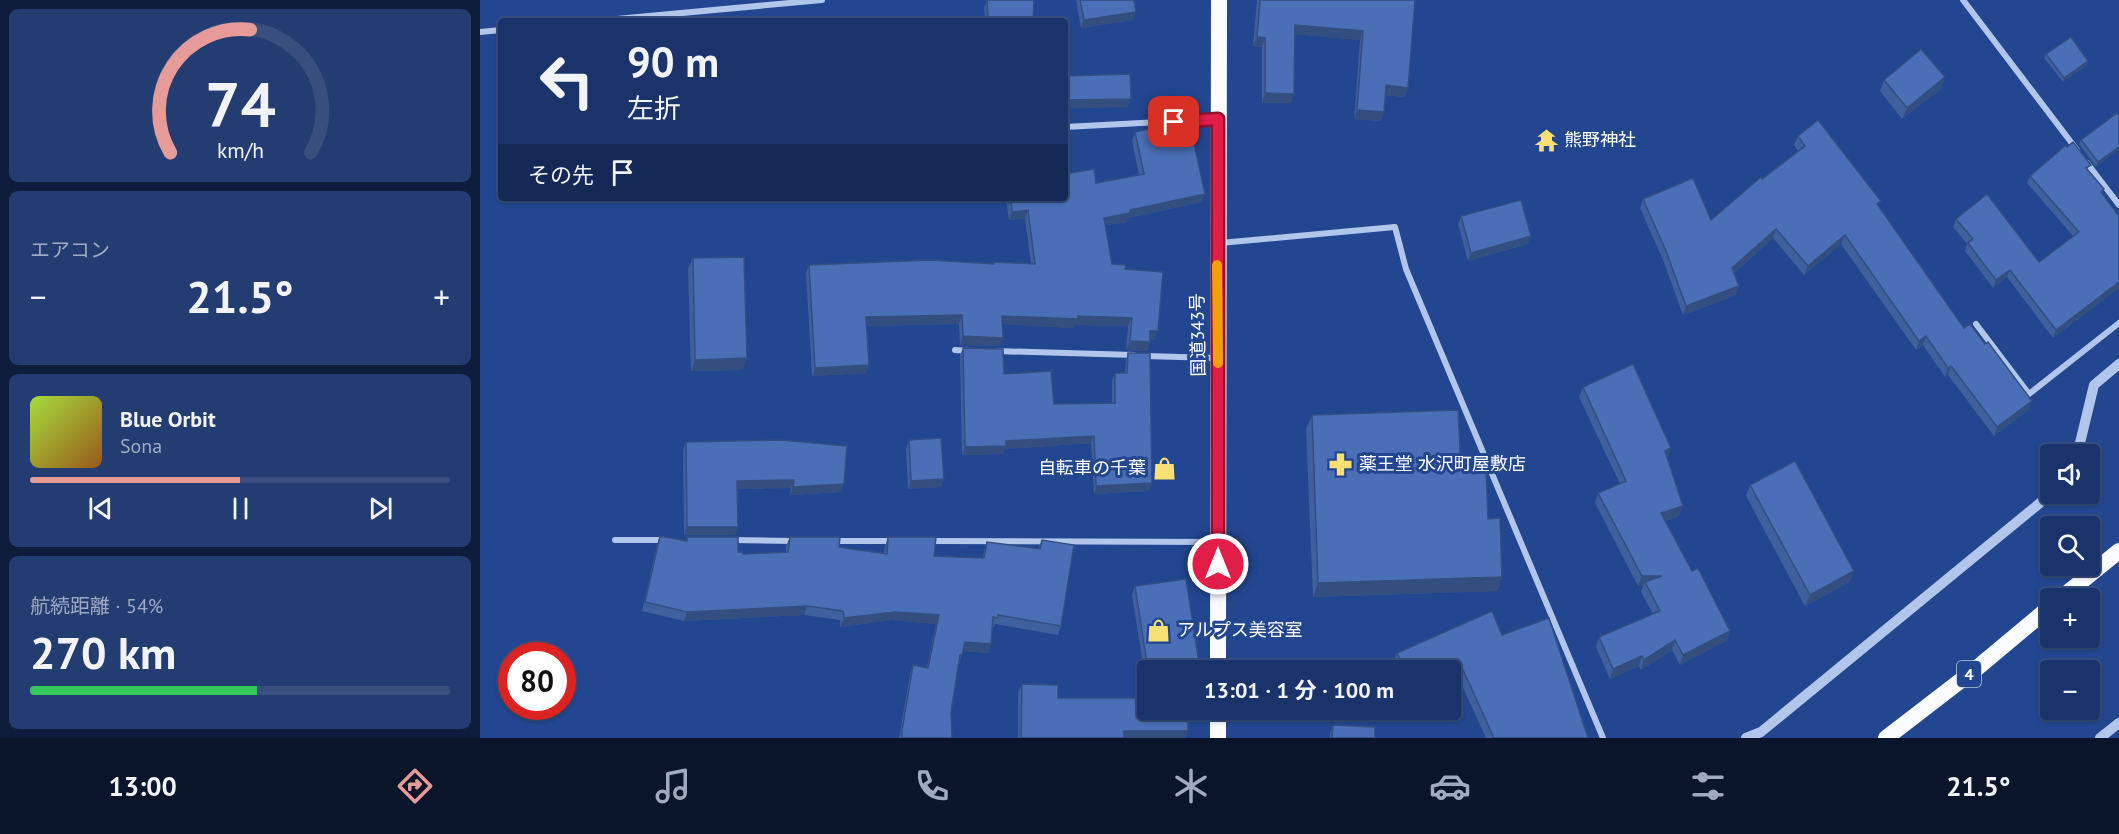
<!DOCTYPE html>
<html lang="ja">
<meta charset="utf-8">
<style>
body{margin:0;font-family:"PT Sans","Noto Sans JP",sans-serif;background:#233c71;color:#f1f3f6;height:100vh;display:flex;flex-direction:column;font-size:22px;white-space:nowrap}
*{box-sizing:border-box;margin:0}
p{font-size:20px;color:#9faac1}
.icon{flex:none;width:33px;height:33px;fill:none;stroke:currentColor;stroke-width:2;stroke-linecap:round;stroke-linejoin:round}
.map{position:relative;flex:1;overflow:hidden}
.details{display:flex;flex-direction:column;gap:9px;padding:9px;background:#0e1d3b;width:480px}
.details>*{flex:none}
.banner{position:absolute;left:18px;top:18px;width:570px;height:183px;border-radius:6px;box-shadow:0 2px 4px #0004,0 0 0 2px #384f7e;background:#1a346b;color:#f1f3f6;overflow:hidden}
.controls{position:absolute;left:1560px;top:444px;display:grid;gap:12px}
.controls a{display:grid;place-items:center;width:60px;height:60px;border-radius:6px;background:#1a346b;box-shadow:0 2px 4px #0004,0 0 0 2px #384f7e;font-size:30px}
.speed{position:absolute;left:18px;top:642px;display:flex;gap:12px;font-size:30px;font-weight:700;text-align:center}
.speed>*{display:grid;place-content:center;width:78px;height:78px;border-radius:50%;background:#1a346b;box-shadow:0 2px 4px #0004,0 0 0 2px #384f7e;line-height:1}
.speed .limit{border:9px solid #d22;background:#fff;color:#111}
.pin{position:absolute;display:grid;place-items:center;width:51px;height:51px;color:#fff;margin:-26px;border-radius:12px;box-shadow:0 3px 9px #0006}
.me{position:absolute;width:66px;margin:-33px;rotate:0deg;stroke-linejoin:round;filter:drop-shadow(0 0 4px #0008)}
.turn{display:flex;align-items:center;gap:21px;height:126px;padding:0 30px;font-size:27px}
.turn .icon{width:78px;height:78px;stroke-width:2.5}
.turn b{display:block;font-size:42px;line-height:51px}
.then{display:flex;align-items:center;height:57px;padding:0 30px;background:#0003;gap:12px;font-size:22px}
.big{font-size:45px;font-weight:700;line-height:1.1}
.details .tile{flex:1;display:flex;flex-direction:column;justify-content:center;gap:9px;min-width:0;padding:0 21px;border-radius:9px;background:#233c71}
.details .dial{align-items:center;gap:0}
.dial svg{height:156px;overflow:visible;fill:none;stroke:#384f7e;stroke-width:7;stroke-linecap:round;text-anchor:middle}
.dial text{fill:#f1f3f6;stroke:none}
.song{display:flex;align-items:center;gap:18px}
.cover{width:72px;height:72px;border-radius:9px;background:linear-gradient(135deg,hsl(80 70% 55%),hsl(30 70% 35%))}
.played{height:6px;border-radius:3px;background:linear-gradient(90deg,#e69b98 50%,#384f7e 50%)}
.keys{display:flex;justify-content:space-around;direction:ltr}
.heat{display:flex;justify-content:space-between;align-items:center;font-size:33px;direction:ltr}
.charge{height:9px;border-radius:4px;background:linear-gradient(90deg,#34c759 54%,#384f7e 0)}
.trip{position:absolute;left:657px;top:660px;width:324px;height:60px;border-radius:6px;background:#1a346b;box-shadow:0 2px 4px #0004,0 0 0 2px #384f7e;font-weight:700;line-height:60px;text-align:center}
.dock{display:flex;height:96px;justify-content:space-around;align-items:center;background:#0a152b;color:#9faac1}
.dock .icon{width:42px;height:42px}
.dock .active{color:#e69b98}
.dock b{font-size:27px;color:#f1f3f6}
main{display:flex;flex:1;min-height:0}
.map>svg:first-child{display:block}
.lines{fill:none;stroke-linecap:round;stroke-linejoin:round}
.minor{stroke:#b2c6ec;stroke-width:6}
.tertiary{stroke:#b2c6ec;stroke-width:10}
.trunk{stroke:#fbfcff;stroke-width:16}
.wall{fill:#405f9d}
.shaded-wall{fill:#344e7f}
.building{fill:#4b6fb6;stroke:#344e7f;stroke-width:1.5}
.route-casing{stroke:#92132f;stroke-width:15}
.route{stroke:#e11d48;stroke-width:10}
.slow{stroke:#f59e0b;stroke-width:10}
.labels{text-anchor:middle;stroke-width:6;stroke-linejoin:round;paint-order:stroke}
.shield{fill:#22468f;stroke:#bdc8dd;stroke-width:1.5}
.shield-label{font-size:16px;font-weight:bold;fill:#fff}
.poi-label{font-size:18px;fill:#fff;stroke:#22468f;text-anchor:start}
.street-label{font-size:18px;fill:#fff;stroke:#22468f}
</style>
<main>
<section class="details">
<div class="tile dial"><svg viewBox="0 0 100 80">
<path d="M14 69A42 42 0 1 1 86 69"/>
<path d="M14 69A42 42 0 0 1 55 6" stroke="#e69b98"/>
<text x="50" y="56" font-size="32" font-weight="700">74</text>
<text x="50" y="72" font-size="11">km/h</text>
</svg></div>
<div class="tile"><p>エアコン</p>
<div class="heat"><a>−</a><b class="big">21.5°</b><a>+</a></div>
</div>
<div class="tile">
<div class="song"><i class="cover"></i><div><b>Blue Orbit</b><p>Sona</p></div></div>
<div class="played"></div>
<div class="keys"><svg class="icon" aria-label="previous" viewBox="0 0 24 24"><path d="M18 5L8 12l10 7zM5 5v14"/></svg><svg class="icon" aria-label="pause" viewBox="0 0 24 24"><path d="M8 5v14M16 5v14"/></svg><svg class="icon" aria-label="next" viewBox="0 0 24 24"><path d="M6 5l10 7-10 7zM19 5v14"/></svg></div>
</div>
<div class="tile"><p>航続距離 · 54%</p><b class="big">270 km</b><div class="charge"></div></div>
</section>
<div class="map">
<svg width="1639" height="738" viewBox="0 0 1639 738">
<rect width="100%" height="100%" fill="#22468f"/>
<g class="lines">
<!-- minor -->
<g class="minor">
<polyline points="1483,0 1597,150"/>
<polyline points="115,21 342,0"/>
<polyline points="0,32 21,30"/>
<polyline points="585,127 737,119"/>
<polyline points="1607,163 1639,205"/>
<polyline points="740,243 915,227 926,269 1123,738"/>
<polyline points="1496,324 1549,394 1639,323"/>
<polyline points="475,350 490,351"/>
<polyline points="515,351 654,355"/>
<polyline points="665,356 735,358"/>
<polyline points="135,540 185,540"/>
<polyline points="252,540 314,541"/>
<polyline points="354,541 413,541"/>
<polyline points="447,541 737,542"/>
</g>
<!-- tertiary -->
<g class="tertiary">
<polyline points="1593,454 1600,443 1614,385 1639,364"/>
<polyline points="1266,738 1281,732 1566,498 1570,491"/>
<polyline points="1620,738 1639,723"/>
</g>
<!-- trunk -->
<g class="trunk">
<polyline points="1581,598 1639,551"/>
<path d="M738 670C738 447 737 224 739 0"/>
<polyline points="738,738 738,710"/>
<polyline points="1406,738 1497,668 1570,607"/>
</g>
</g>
<!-- wall -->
<g class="wall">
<polygon points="507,0 553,21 505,21 504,7"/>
<polygon points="596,0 654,0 653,20 601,28"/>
<polygon points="777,0 935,0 928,88 924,97 905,95 904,112 900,121 874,119 880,40 815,34 811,103 782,103 782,47 773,46"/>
<polygon points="1566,54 1608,61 1607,65 1583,82 1564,58"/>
<polygon points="1404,80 1461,89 1422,119 1400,91"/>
<polygon points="1639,116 1616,167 1599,144 1601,140"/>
<polygon points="655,132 722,202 648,218 647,222 625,225 632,264 645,269 675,340 670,340 667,351 646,350 648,326 595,325 594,328 523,324 523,338 520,346 480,345 479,324 387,326 389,365 386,373 332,376 326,273 329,265 513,264 514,262 551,264 545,218 529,220 526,198 585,198 616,183 659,175 652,141"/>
<polygon points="1318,136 1399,207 1484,328 1505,344 1552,401 1548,410 1514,436 1468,375 1465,377 1443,345 1436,350 1361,244 1324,275 1293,238 1254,273 1256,295 1203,315 1183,260 1160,208 1163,199 1231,220 1318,151 1314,145"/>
<polygon points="1609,171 1624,189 1622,194 1639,216 1639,288 1573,338 1527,277 1513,288 1485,251 1487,244 1473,227 1476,219 1559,262 1593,236 1547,183 1550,176"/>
<polygon points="981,216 1048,244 988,261 978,224"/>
<polygon points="213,258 267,358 262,370 211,371 208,269"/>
<polygon points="483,348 524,374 574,404 632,403 632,381 635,373 645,373 646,360 648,353 672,483 669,491 614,494 611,443 525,449 523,454 482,455 480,355"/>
<polygon points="1103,387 1188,458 1187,458 1199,516 1185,521 1212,571 1250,631 1247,640 1200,665 1192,650 1161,670 1159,666 1130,679 1116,647 1119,637 1173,614 1161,592 1163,586 1158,586 1115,503 1118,493 1140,484 1099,397"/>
<polygon points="832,415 981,468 1008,519 1022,577 1017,591 833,597 826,429"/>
<polygon points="429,440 461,487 428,489 426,448"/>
<polygon points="206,442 361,492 310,495 311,488 257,489 255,535 204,535 203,450"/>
<polygon points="1270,485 1370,582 1325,606 1266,496"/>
<polygon points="180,536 206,541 207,537 263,554 306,552 306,546 310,537 359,547 404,553 405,546 408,537 454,556 503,558 504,551 507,542 558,549 562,540 581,626 578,635 515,624 514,627 513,627 508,653 483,651 479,664 471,712 472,738 419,738 430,674 433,665 447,667 456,624 412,620 360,627 360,620 324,615 204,621 162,611 177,545"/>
<polygon points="655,586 720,670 668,670 668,696 652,595"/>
<polygon points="1022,635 1108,738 1006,738 974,668 969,670 917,670 913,663 917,653"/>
<polygon points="542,684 578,698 708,731 705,738 538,738 538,693"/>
<polygon points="853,725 895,738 850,738 850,733"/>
</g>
<!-- shaded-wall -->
<g class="shaded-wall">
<polygon points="656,12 653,20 601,28 604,20"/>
<polygon points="815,25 883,31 880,40 812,34"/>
<polygon points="777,37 785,38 782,47 773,46"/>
<polygon points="1608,61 1607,65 1583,82 1584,78"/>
<polygon points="1465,77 1461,89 1422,119 1427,108"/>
<polygon points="906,85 928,88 924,97 903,95"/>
<polygon points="785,93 814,94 811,103 782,103"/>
<polygon points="651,99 648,107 585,109 585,100"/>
<polygon points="877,110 904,112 900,121 874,119"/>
<polygon points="1639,147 1639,150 1616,167 1618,162"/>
<polygon points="725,194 722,202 648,218 647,222 621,226 624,218 650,210"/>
<polygon points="548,210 545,218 529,220 532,212"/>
<polygon points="1296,229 1293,238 1249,277 1252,268"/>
<polygon points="1365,235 1361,244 1324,275 1328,266"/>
<polygon points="1051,236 1048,244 988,261 991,253"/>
<polygon points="1530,270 1527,277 1513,288 1516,280"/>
<polygon points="1639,282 1639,288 1573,338 1576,330"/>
<polygon points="1259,286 1256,295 1203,315 1206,306"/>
<polygon points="482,315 479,324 383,326 386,317"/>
<polygon points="522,316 598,316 652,318 648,326 595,325 594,328 519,324"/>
<polygon points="670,331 678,331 675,340 667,339"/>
<polygon points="483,336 523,338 520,346 480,345"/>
<polygon points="1446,336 1443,345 1436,350 1439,341"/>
<polygon points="650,341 670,342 667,351 646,350"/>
<polygon points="267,358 262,370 211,371 215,360"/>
<polygon points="389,365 386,373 332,376 335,368"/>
<polygon points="1471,366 1468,375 1465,377 1468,368"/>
<polygon points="1552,401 1548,410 1514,436 1517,427"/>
<polygon points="614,436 611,443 525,449 523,454 482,455 485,447 526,441"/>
<polygon points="1191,448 1188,458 1181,461 1185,451"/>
<polygon points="464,479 461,487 428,489 431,481"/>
<polygon points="314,480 311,488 254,489 257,481"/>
<polygon points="672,483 669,491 614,494 616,486"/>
<polygon points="364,484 361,492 310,495 313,487"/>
<polygon points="1203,506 1199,516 1177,523 1181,513"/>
<polygon points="207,527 258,527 255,535 204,535"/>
<polygon points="1374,571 1370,582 1325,606 1330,595"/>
<polygon points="1162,576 1182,576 1165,582 1163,586 1158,586"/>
<polygon points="1022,577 1017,591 833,597 838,583"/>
<polygon points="327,606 324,615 204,621 207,612"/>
<polygon points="415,612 459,615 456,624 412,620 360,627 364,618"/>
<polygon points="1250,631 1247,640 1200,665 1203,655"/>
<polygon points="1195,640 1192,650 1161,670 1164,660"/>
<polygon points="485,642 511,644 508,653 482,651"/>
<polygon points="1162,656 1159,666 1130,679 1133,669"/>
<polygon points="978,659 974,668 969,670 951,670"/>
<polygon points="644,731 708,731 705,738 641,738"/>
</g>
<!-- building -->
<g class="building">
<polygon points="507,0 554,0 553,21 508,21"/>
<polygon points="600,0 654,0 656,12 604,20"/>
<polygon points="780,0 935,0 928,88 906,85 904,112 877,110 883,31 815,25 814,94 785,93 785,38 777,37"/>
<polygon points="1591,37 1608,61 1584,78 1566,54"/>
<polygon points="1441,49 1465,77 1427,108 1404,80"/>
<polygon points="650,74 651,99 585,100 585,76"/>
<polygon points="1637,113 1639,116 1639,147 1618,162 1601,140"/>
<polygon points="709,120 725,194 650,210 650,213 624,218 632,264 646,265 645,269 683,272 678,331 670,331 670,342 650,341 652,318 598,316 597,319 522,316 523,338 483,336 482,315 386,317 389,365 335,368 329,265 450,260 514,264 514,262 555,264 548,210 532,212 531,198 585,198 585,174 614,169 616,183 664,174 655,132"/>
<polygon points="1338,120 1401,201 1397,204 1484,328 1490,324 1505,344 1508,342 1552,401 1517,427 1471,366 1468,368 1446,336 1439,341 1365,235 1328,266 1296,229 1252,268 1259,286 1206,306 1186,251 1163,199 1213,178 1231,220 1281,177 1282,179 1325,146 1318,136"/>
<polygon points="1593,142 1611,165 1606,168 1624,189 1621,192 1639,216 1639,282 1576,330 1530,270 1516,280 1488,243 1493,239 1476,219 1507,194 1559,262 1599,232 1550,176 1586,145 1587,147"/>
<polygon points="1041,200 1051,236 991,253 981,216"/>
<polygon points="264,257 267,358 215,360 213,258"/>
<polygon points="483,348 523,349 524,374 571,371 574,404 635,403 635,373 647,373 648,353 670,353 672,483 616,486 614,436 526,441 526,446 485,447"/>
<polygon points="1153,364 1191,448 1185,451 1203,506 1181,513 1212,571 1218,568 1250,631 1203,655 1195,640 1164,660 1162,656 1133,669 1119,637 1180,611 1165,582 1182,576 1162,576 1118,493 1146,481 1103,387"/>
<polygon points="978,410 981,468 1006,467 1008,519 1020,518 1022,577 838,583 832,415"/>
<polygon points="461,438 464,479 431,481 429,440"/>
<polygon points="301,440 367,446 364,484 313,487 314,480 257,481 258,527 207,527 206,442"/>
<polygon points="1315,461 1374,571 1330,595 1270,485"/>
<polygon points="180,536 207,541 207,537 258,537 258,552 263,552 263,554 308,552 310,537 360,537 359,547 407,554 408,537 456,537 454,556 504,558 507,542 560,549 562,540 594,545 581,626 518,615 518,618 513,617 511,644 485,642 482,655 480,655 471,712 472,738 422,738 422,730 433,665 448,668 459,615 415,612 364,618 363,611 327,606 207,612 165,602"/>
<polygon points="706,579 720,670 668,670 655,586"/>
<polygon points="1012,611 1022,635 1069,618 1108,738 1014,738 978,659 951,670 925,670 917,653"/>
<polygon points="542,684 578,685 578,698 668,698 668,710 708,710 708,731 644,731 644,738 541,738"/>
<polygon points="853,725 895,727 895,738 852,738"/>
</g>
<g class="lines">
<defs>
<polyline id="route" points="694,122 738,119 738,564"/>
</defs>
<!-- route casing -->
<use href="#route" class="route-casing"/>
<!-- route -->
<use href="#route" class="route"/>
<!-- slow -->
<polyline class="slow" points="737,265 738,363"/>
</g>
<!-- icons -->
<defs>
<symbol id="temple-bare" viewBox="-9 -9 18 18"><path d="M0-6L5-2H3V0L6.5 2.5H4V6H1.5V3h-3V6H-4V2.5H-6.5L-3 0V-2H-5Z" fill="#f8e074" stroke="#22468f" stroke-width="2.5" paint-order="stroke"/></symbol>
<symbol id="pharmacy-bare" viewBox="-9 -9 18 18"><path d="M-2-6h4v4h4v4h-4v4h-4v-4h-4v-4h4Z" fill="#f8e074" stroke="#22468f" stroke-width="2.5" paint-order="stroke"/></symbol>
<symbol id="shop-bare" viewBox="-9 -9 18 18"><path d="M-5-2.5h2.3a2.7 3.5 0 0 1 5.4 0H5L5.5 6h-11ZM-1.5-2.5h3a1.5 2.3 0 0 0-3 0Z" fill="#f8e074" stroke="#22468f" stroke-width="2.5" paint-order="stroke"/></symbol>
</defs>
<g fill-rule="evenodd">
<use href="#temple-bare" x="1050" y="124" width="33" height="33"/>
<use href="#pharmacy-bare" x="844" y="448" width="33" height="33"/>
<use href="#shop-bare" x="668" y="452" width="33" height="33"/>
<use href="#shop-bare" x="662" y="614" width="33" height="33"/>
</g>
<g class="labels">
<!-- shield labels -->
<rect class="shield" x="1477" y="661" width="24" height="26" rx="4.5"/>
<g class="shield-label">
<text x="1489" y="680">4</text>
</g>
<!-- poi labels -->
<g class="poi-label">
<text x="1084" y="146">熊野神社</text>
<text x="879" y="470">薬王堂 水沢町屋敷店</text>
<text x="666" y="474" text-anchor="end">自転車の千葉</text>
<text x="697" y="636">アルプス美容室</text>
</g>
<!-- street labels -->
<g class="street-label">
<text transform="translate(718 335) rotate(-91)" y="6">国道343号</text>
</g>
</g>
</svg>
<div class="controls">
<a><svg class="icon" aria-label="sound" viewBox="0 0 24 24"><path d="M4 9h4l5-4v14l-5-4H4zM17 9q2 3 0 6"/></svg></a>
<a><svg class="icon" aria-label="search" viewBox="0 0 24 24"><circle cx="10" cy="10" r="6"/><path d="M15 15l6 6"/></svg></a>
<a>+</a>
<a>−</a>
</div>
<div class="speed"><div class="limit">80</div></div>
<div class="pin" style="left:694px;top:122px;background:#d93025"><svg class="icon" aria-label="arrive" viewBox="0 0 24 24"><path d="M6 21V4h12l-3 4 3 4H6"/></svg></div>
<svg class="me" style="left:738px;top:564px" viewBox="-20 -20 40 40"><circle r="17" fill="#e11d48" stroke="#fff" stroke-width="3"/><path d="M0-11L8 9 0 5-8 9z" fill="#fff"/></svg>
<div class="trip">13:01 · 1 分 · 100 m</div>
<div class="banner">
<div class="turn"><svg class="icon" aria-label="left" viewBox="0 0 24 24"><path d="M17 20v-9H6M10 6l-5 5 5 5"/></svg><div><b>90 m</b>左折</div></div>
<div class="then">その先<svg class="icon" aria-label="arrive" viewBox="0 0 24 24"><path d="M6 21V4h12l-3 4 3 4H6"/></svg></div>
</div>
</div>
</main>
<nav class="dock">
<b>13:00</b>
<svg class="icon active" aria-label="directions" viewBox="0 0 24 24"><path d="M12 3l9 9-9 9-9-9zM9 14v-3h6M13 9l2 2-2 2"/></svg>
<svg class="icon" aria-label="music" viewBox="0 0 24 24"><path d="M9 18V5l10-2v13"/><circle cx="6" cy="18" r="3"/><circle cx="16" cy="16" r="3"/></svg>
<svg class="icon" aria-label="phone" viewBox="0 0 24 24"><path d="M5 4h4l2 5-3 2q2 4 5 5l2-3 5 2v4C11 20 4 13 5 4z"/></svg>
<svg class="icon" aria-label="climate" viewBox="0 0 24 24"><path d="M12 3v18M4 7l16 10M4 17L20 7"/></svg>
<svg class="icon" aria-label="car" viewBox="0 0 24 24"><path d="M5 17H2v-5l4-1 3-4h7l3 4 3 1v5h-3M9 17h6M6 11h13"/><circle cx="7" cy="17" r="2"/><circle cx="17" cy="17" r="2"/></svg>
<svg class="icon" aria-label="filters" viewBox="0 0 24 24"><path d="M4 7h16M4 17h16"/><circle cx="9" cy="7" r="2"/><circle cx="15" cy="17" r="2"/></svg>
<b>21.5°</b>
</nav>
